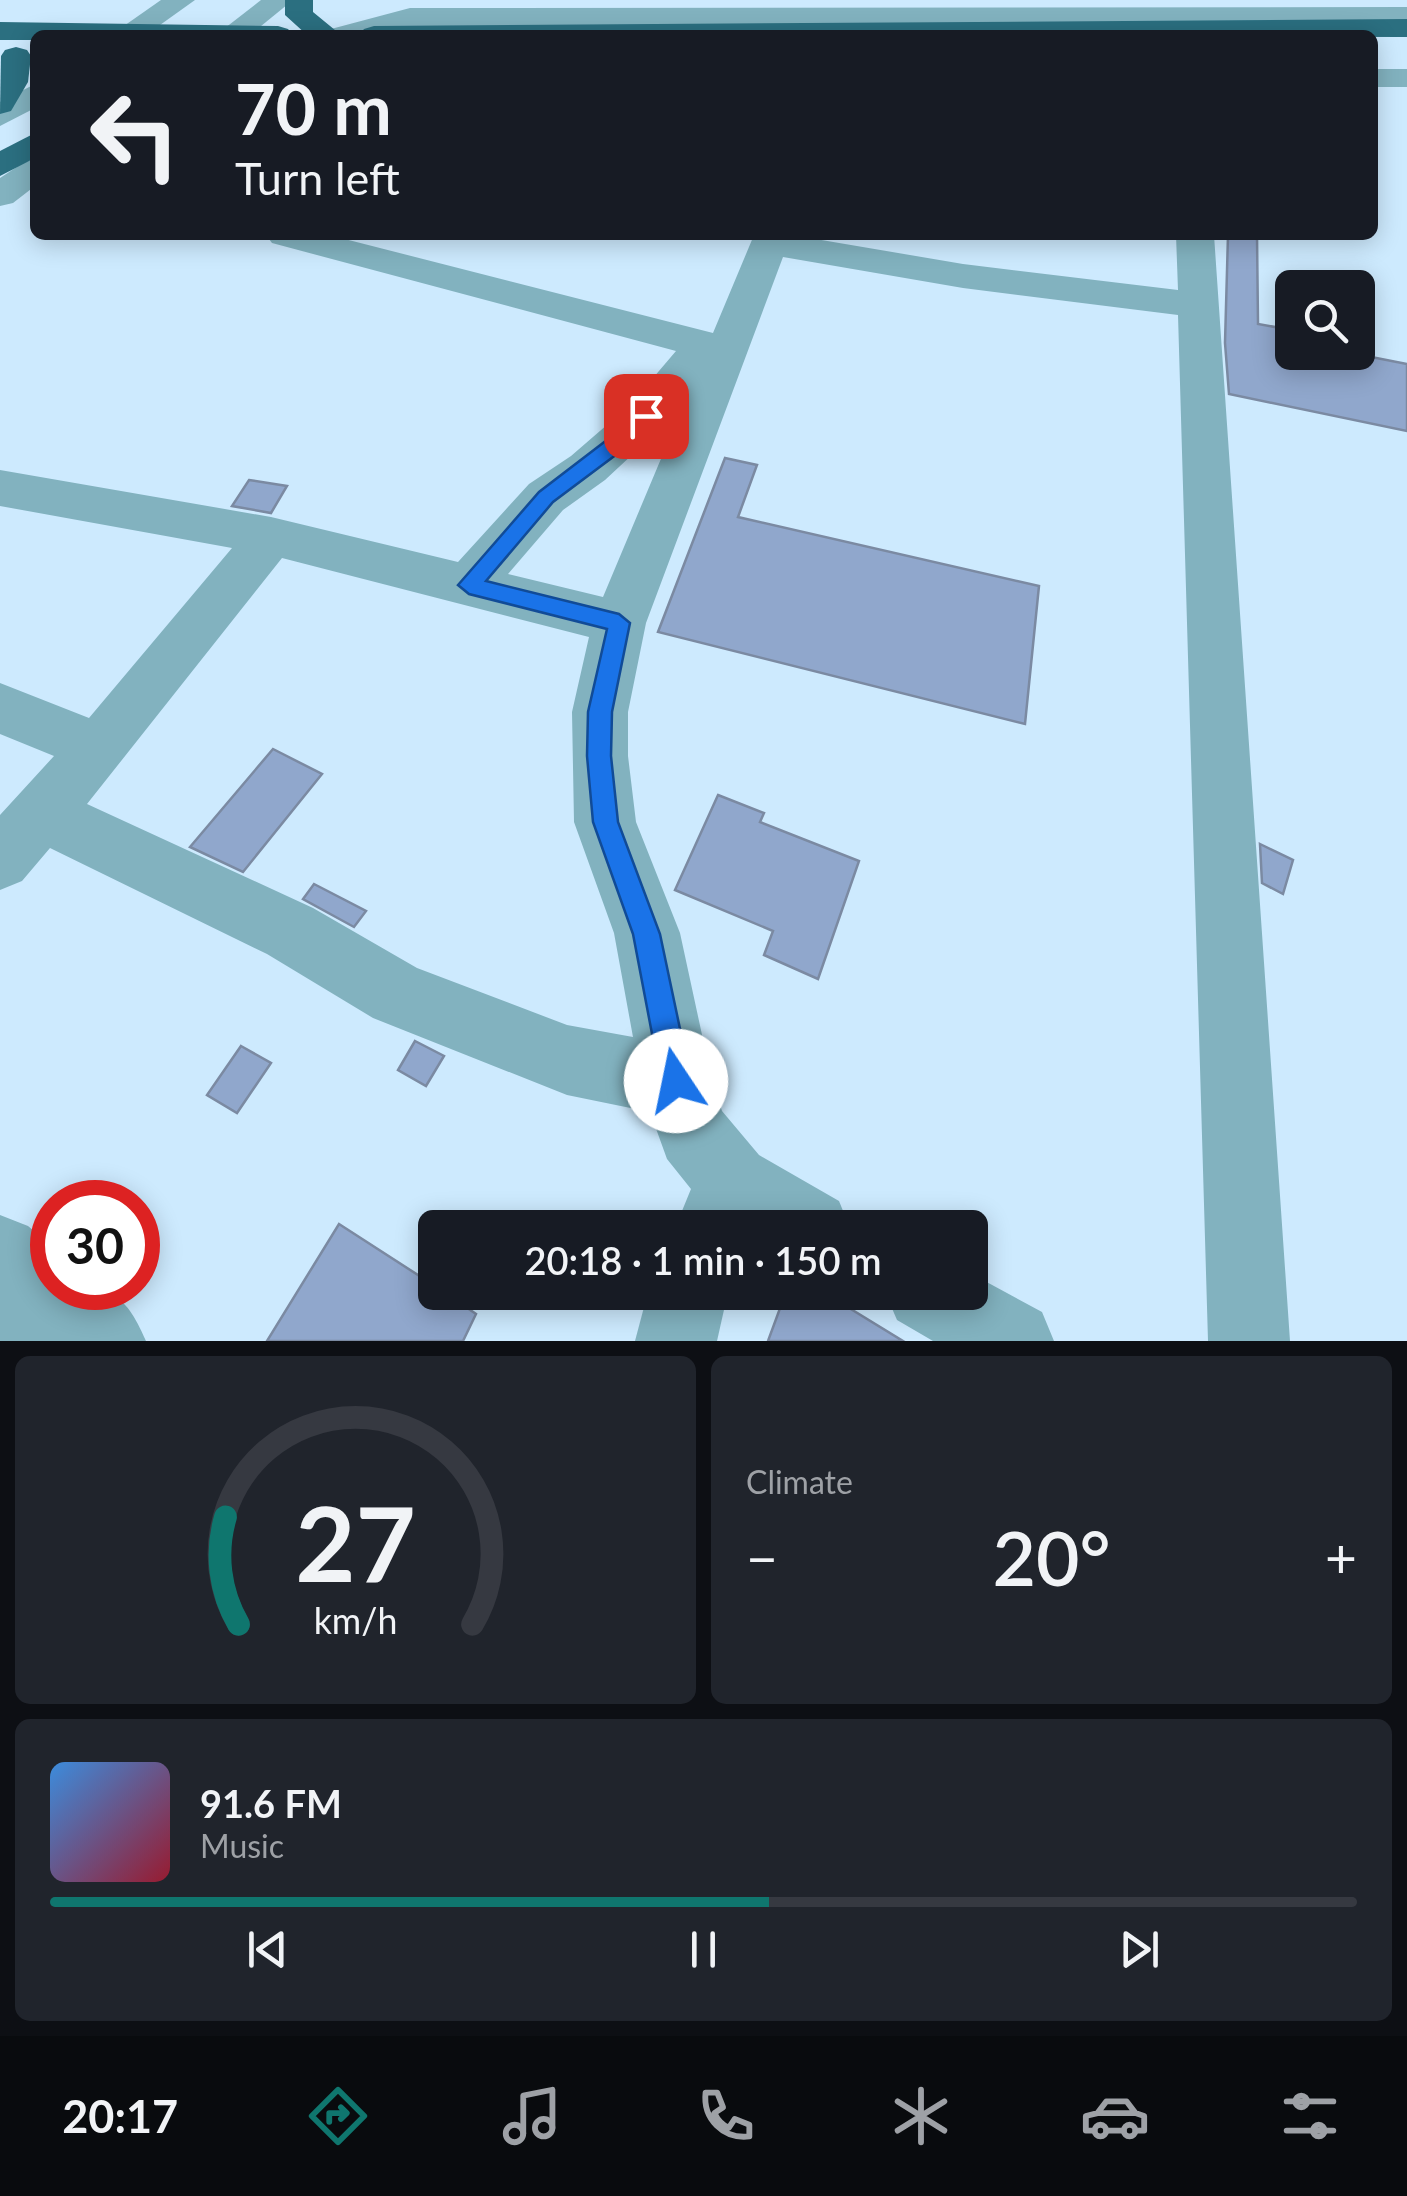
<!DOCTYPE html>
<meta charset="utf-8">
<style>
body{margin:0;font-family:Lato,sans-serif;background:#20242c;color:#f1f3f6;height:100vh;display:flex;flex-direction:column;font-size:38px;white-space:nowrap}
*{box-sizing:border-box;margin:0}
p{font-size:32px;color:#9ea1a6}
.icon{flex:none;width:55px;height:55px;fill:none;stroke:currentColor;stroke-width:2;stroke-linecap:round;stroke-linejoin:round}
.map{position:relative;height:1341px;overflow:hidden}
.details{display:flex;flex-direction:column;gap:15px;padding:15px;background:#0d0f14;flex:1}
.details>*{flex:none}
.hud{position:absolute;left:30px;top:30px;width:1348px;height:210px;border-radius:15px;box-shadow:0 5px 25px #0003;background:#171b24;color:#f1f3f6;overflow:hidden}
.controls{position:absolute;left:1275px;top:270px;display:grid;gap:20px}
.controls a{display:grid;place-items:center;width:100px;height:100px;border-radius:15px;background:#171b24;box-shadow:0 5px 25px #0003;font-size:50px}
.speed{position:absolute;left:30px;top:1180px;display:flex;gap:20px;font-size:50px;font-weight:700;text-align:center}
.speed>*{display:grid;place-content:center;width:130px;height:130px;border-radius:50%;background:#171b24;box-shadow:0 5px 25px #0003;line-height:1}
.speed .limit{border:15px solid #d22;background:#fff;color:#111}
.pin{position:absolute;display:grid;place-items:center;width:85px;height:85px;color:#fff;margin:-42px;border-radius:20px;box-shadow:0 5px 15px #0006}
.me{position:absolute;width:110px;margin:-55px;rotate:349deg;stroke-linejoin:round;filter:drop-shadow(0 0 8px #0008)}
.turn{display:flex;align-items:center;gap:35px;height:210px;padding:0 40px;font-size:45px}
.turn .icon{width:130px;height:130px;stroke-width:2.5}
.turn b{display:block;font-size:70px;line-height:85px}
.big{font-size:75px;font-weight:600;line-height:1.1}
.details .tile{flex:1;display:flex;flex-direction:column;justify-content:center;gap:15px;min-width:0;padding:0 35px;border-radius:15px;background:#20242c}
.details .dial{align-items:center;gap:0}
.dial svg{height:260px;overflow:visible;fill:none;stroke:#363941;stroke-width:7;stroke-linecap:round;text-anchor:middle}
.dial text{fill:#f1f3f6;stroke:none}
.song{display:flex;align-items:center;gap:30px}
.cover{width:120px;height:120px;border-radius:15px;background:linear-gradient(135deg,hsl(210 70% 55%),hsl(350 70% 35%))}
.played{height:10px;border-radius:5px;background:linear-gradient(90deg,#0f766e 55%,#363941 55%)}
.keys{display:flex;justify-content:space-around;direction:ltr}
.heat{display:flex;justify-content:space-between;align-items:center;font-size:55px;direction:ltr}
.details .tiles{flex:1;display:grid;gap:15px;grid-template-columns:1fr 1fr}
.tile:last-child{grid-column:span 2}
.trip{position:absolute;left:418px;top:1210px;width:570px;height:100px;border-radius:15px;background:#171b24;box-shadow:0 5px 25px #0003;font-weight:600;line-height:100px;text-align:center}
.dock{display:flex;height:160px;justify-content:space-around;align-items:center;background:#090b0e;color:#9ea1a6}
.dock .icon{width:70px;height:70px}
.dock .selected{color:#0f766e}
.dock b{font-size:45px;color:#f1f3f6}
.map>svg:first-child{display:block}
.building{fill:#90a7cc;stroke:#7b8aa2;stroke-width:2.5}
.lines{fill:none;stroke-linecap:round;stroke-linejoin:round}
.minor{fill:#82b2bf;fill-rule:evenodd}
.highway{fill:#2b6f80;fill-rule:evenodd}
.route{fill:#1a73e8;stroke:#114b97;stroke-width:2.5}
</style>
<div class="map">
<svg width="1407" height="1341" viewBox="0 0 1407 1341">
<rect width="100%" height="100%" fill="#cdeafe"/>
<!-- building -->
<g class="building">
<polygon points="1228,235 1257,235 1258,324 1292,330 1292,352 1346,352 1407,364 1407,431 1229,394 1225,343"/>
<polygon points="725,458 757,465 738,517 1039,586 1025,724 658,632"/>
<polygon points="249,480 287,486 271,513 232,506"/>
<polygon points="273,749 322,774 243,872 190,847"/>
<polygon points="718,795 764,813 760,822 859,861 818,979 764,955 773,931 675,890"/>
<polygon points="1260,844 1293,860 1283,894 1262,883"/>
<polygon points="314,884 366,911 354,927 303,899"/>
<polygon points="415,1041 444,1056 426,1086 398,1070"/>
<polygon points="241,1046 271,1063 237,1113 207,1095"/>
<polygon points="339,1224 435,1286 435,1292 444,1292 476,1314 463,1341 267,1341"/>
<polygon points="786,1292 823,1292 903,1341 768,1341"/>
</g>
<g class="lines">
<!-- minor -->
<g class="minor">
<polygon points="161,0 195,0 146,35 111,35"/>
<polygon points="261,0 293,0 250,35 216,35"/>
<polygon points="1407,7 1407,25 411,26 375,35 326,35 331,29 410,8"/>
<rect x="1372" y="69" width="35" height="18"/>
<polygon points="35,84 35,108 0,126 0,102"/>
<polygon points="35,159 35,186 13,203 0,206 0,178 23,163"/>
<path d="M266 235H329L713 333 754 235H792L963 264 1178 290 1176 235H1214L1290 1341H1208L1178 315 963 288 783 257 646 623 628 712V756L636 822 680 933 712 1081 722 1111 759 1155 839 1201 850 1228H675L691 1189 667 1159 650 1112 567 1095 373 1018 267 954 50 848 22 881 0 890V815L54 756 0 734V683L89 718 232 548 0 506V470L271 517 458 562 529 484 571 456 630 405 676 351 272 243ZM689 392 603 597 508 574 563 510 605 480 662 427ZM282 558 589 637 572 712 574 822 614 933 633 1037 567 1025 417 968 313 908 87 804Z"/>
<path d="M0 1215 28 1226 52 1246V1288C107 1288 123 1287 146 1341H0Z"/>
<polygon points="970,1273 1042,1312 1054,1341 933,1341 897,1320 885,1292 970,1292"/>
<polygon points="648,1292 728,1292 717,1341 635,1341"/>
</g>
<!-- highway -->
<g class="highway">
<polygon points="285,0 313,0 313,12 341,35 307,35 285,15"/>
<polygon points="1407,19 1407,37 359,35 364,29 374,26"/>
<polygon points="0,22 278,26 288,29 293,35 35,35 35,40 0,40"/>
<polygon points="16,47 27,50 31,56 28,82 11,111 0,114 1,56 5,50"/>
<polygon points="35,133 35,158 0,176 0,151"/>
</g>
</g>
<!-- route -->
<polygon class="route" points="646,410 653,411 653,421 625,448 553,502 486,581 619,614 630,623 612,712 611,756 618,822 660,934 691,1081 686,1091 676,1096 665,1091 661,1081 633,934 593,822 587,756 588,712 607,629 469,594 458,585 539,492"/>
</svg>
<div class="controls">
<a><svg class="icon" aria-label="search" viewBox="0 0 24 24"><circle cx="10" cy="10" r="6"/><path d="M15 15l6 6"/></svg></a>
</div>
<div class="speed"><div class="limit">30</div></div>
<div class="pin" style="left:646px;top:416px;background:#d93025"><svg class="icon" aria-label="arrive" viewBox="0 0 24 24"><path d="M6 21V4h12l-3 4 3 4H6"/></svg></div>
<svg class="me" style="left:676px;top:1081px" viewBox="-20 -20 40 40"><circle r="19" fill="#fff"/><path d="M0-13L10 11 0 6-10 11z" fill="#1a73e8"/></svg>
<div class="trip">20:18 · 1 min · 150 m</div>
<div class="hud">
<div class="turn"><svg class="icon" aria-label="left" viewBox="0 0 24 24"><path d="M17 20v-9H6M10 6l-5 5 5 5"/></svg><div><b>70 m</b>Turn left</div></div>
</div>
</div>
<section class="details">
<div class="tiles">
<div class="tile dial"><svg viewBox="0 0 100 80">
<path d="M14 69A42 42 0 1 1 86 69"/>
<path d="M14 69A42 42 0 0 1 10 36" stroke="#0f766e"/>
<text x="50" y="56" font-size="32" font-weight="700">27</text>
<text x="50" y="72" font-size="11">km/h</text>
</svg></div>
<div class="tile"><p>Climate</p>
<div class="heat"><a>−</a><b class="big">20°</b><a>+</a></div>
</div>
<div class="tile">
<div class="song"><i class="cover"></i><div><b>91.6 FM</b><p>Music</p></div></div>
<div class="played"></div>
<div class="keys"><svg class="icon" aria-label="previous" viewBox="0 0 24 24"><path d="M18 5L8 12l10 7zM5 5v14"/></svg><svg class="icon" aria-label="pause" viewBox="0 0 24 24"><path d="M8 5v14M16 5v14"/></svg><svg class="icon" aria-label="next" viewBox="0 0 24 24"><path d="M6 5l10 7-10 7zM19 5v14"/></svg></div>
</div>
</div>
</section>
<nav class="dock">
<b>20:17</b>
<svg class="icon selected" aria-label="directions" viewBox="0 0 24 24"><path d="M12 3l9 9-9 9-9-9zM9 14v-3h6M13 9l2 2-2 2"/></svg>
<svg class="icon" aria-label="music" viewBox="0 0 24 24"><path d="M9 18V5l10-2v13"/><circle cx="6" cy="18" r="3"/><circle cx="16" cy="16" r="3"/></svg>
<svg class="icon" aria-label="phone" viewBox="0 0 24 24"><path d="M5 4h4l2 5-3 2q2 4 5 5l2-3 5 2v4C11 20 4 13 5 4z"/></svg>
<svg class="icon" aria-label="climate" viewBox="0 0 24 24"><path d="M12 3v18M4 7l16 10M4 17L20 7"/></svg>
<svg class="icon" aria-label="car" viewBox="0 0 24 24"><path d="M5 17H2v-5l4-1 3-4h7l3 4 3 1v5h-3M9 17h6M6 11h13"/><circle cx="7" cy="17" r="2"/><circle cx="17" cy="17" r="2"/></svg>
<svg class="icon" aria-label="filters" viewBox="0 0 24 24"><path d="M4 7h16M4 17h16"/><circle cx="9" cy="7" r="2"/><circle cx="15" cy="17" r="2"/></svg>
</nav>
